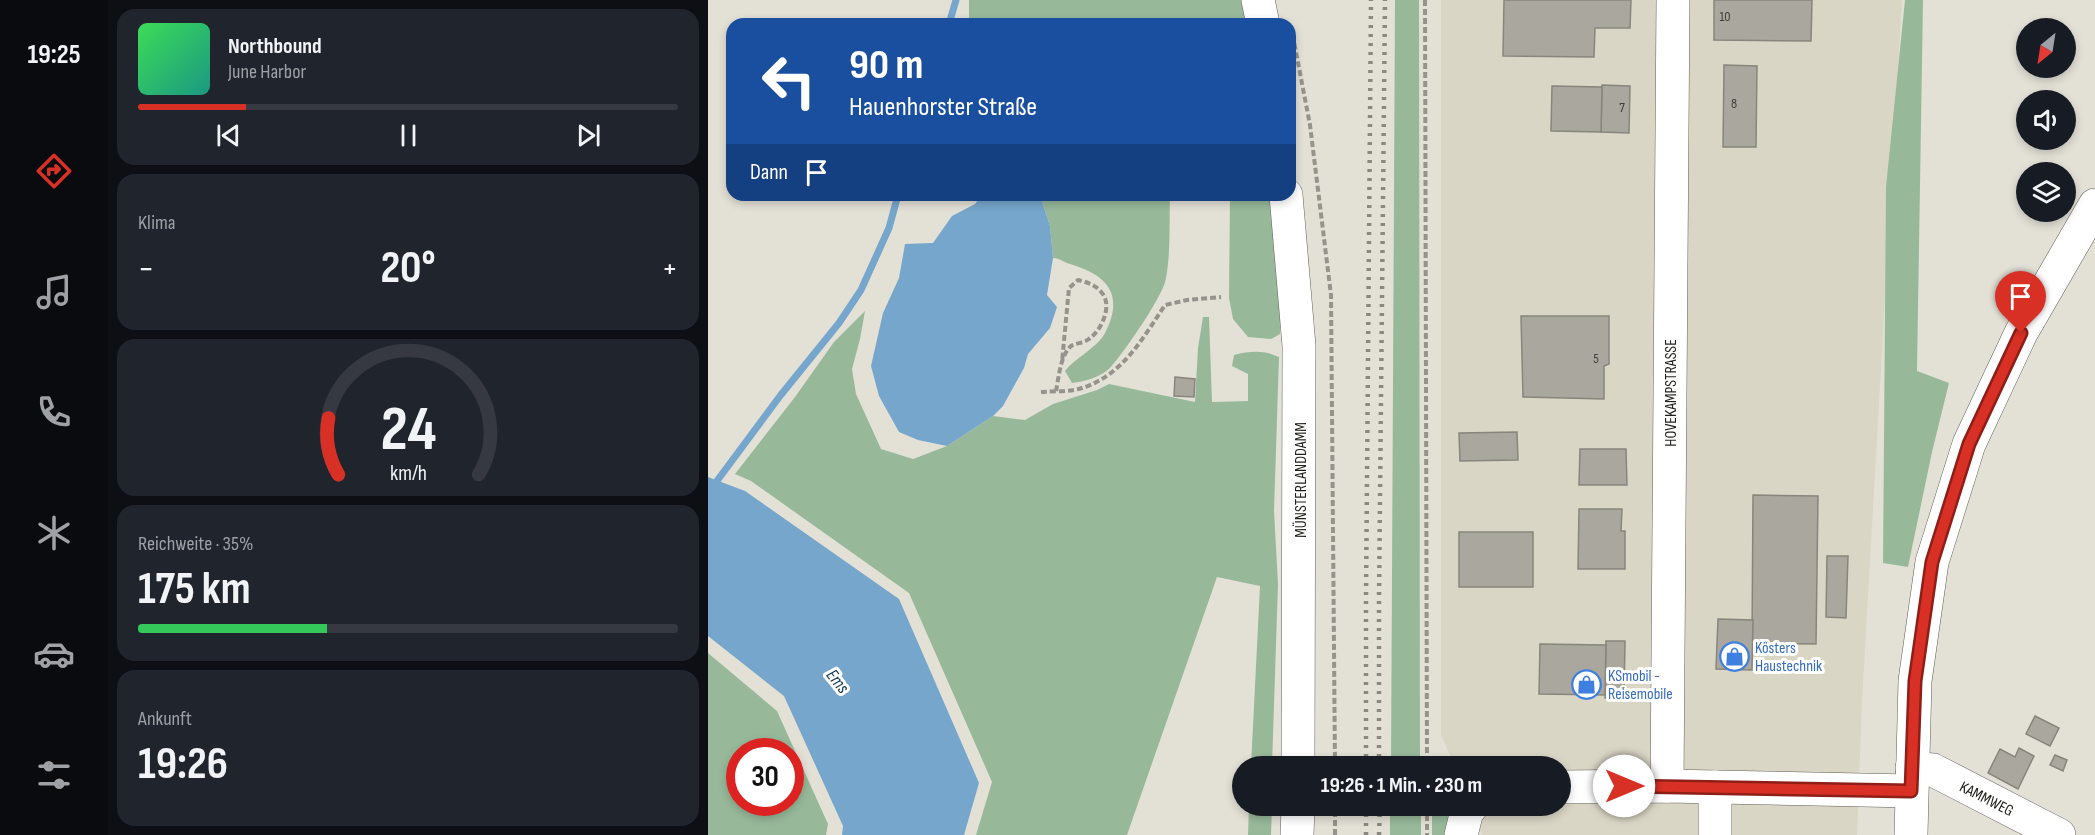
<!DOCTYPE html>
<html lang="de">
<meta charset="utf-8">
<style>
body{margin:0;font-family:"Sofia Sans Condensed",sans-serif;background:#20242c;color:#f1f3f6;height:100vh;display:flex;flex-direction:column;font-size:22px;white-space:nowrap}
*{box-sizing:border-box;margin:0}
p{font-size:20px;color:#9ea1a6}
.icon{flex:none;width:33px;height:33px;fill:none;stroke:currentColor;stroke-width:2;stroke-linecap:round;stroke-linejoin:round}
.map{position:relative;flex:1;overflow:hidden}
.side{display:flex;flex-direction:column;gap:9px;padding:9px;background:#0d0f14;width:600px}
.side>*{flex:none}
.top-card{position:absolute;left:18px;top:18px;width:570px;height:183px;border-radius:18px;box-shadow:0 3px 9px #0003;background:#1a4fa0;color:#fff;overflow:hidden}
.needle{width:39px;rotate:210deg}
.tools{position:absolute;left:1308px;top:18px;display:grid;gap:12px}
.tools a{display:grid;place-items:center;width:60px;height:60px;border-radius:50%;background:#171b24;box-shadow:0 3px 9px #0003;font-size:30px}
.speed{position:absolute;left:18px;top:738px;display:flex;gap:12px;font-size:30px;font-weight:700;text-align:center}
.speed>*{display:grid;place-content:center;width:78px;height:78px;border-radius:50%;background:#171b24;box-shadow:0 3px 9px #0003;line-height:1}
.speed .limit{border:9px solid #d22;background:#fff;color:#111}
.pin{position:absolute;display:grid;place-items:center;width:51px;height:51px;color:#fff;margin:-62px -26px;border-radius:50% 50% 50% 0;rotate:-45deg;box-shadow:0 0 6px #0007}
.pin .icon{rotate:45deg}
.me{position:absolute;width:66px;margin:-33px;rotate:90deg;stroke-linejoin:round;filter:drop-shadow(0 0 4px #0008)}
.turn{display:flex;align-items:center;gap:21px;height:126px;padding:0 24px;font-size:27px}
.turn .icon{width:78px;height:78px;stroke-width:2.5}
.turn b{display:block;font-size:42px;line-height:51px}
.then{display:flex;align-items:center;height:57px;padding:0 24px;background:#0003;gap:12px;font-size:22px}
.big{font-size:45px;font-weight:700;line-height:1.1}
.side .card{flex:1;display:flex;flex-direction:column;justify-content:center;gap:9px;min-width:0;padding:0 21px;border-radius:18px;background:#20242c}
.side .dial{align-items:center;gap:0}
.dial svg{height:156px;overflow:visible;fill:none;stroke:#363941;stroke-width:7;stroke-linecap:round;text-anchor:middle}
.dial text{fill:#f1f3f6;stroke:none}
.song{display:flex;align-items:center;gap:18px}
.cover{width:72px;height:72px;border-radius:9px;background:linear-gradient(135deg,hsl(130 70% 55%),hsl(170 70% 35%))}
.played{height:6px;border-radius:3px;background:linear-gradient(90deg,#d93025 20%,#363941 20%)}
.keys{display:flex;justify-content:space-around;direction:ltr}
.heat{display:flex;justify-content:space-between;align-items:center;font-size:33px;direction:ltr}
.charge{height:9px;border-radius:4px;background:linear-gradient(90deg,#34c759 35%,#363941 0)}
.trip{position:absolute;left:524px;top:756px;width:339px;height:60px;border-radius:30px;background:#171b24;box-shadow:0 3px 9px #0003;font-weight:700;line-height:60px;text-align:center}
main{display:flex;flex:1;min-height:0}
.tab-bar{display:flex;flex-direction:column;width:108px;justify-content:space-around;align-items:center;background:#090b0e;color:#9ea1a6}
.tab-bar .icon{width:42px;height:42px}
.tab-bar .on{color:#d93025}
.tab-bar b{font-size:27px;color:#f1f3f6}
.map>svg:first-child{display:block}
.built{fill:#dad6c5}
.green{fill:#97b99a;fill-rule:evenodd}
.water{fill:#76a6cc}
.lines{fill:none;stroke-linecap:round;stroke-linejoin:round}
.stream{stroke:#76a6cc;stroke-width:7}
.building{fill:#aaa79e;stroke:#88857c;stroke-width:1.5}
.minor-casing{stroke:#615f56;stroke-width:34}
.major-casing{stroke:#615f56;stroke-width:34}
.path{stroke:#95938b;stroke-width:4;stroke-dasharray:6 3;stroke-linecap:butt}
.minor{stroke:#fff;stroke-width:33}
.major{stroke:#fff;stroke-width:33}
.rail{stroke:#8a8881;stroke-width:4.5;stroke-dasharray:3 6;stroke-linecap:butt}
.route-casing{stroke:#8d1f18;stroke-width:15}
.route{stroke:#d93025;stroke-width:10}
.labels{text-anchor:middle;stroke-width:6;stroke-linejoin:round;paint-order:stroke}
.number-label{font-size:14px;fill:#42403b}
.street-label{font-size:16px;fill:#1f1e1a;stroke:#fff}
.shop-label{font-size:16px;fill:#366cbe;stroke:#fff;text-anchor:start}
.water-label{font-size:18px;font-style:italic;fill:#113752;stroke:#fff}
</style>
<main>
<nav class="tab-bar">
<b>19:25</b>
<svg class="icon on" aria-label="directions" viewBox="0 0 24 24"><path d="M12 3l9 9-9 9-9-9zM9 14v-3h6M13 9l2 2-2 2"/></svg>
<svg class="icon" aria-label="music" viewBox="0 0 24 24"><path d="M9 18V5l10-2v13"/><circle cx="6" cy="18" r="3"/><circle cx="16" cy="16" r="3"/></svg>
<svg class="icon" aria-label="phone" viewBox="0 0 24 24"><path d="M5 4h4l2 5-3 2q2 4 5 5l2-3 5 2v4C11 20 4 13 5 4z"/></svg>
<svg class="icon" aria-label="climate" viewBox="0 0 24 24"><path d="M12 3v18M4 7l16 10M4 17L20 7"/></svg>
<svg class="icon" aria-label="car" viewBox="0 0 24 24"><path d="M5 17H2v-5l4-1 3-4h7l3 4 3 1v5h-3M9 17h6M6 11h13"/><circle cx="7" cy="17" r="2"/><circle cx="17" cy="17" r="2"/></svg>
<svg class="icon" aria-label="filters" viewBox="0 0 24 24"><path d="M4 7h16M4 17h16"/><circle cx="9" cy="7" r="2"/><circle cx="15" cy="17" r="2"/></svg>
</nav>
<section class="side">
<div class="card">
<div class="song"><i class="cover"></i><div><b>Northbound</b><p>June Harbor</p></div></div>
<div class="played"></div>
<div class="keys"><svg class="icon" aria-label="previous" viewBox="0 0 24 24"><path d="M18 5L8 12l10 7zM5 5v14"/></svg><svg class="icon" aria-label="pause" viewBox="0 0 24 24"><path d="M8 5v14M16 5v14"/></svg><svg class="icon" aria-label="next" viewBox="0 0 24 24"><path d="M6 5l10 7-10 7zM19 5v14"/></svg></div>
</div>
<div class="card"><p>Klima</p>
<div class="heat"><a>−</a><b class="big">20°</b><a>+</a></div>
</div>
<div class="card dial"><svg viewBox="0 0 100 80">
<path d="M14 69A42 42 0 1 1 86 69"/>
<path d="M14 69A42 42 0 0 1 9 40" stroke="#d93025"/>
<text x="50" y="56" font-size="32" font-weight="700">24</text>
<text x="50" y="72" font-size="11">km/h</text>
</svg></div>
<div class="card"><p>Reichweite · 35%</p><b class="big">175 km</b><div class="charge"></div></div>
<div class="card"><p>Ankunft</p><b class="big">19:26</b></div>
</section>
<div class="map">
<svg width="1387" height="835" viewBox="0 0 1387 835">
<rect width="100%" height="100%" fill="#e3e1d6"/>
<!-- built -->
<polygon class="built" points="733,0 1194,0 1154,702 1149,835 774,835 763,806 852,806 852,766 747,766 733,735"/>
<!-- green -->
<g class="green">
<polygon points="261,0 533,0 538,24 261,24"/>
<polygon points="687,0 711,0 712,766 683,766"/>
<polygon points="1197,0 1215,0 1209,371 1241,383 1224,452 1200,567 1175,563 1178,187"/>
<path d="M332 195H462C461 222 463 251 458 278 456 295 415 354 402 368 391 378 378 381 364 383L357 371C368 357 388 349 397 333 417 294 399 275 362 264 355 262 351 258 345 258L342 226Z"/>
<polygon points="522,195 565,195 574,259 572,334 563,339 540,337 525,319 521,298"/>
<path d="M157 311 152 339 144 369 148 394 173 449 205 459 239 446 285 416 317 420 345 404 389 390 401 384 487 402 490 348 495 317H501L504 402 540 401V374L524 366 526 355C543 351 555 350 571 357L566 511 570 584 564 766H543L552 586 509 577 419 835H268L284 782 201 593 43 481 27 474 87 397 126 342Z"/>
<path d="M0 653 69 711 120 824 118 835H0ZM32 752H82V802H32Z"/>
<polygon points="541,806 564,806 563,835 540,835"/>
<rect x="682" y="806" width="31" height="29"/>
<polygon points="724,806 744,806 741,835 724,835"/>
</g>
<!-- water -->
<g class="water">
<polygon points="274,195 332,195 342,226 345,258 339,295 349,307 342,328 320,354 316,368 295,406 285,416 239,446 210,440 191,432 171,396 163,366 175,313 191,278 197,244 225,243 244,216 267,204"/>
<polygon points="0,477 37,491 191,599 271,783 256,835 134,835 135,826 76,696 0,636"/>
</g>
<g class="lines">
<!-- stream -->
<g class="stream">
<polyline points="241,24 248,0"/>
<polyline points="0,493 72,396 131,323 153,290 181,228 190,195"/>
</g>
</g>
<!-- building -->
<g class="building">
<polygon points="796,0 923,0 922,28 887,28 886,57 795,56"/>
<polygon points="1006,0 1104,0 1103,41 1006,40"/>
<polygon points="1016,65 1049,66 1048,147 1015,147"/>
<polygon points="894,85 922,86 921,133 893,132"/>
<polygon points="844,86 894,87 893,132 843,131"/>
<polygon points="813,316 901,316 901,364 896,366 896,399 815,397"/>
<polygon points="467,377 487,379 486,397 466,396"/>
<polygon points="809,432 810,460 752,461 751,433"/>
<polygon points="872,449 918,449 919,485 871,485"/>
<polygon points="1045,495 1110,496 1108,644 1044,643"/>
<polygon points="871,509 914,509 913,531 917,531 917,569 870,569"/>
<rect x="751" y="532" width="74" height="55"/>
<polygon points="1119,556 1140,556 1138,618 1118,617"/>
<polygon points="1010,619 1045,620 1044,670 1008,669"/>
<polygon points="898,641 917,641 916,698 897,698"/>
<polygon points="832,644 898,645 897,695 831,694"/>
<polygon points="1327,716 1351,728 1342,746 1318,734"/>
<polygon points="1311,748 1326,756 1310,789 1280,773 1292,749 1307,757"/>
<polygon points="1347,755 1359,760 1355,771 1342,765"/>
</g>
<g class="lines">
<defs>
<g id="minor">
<polyline points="1204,768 1225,770 1351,835"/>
<polyline points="959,786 965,0"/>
<polyline points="852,787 959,786 1203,791"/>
<polyline points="753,835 759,811 764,806"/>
<polyline points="1007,835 1007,787"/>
<polyline points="1203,835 1207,681 1224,562 1261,444 1313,333 1387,205"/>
</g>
<g id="major">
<polyline points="550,0 555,24"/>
<polyline points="578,195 591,346 590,766"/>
<polyline points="589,835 590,806"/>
</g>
</defs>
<!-- minor casing -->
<use href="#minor" class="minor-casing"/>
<!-- major casing -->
<use href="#major" class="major-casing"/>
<!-- path -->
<g class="path">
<polyline points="717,0 719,766"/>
<polyline points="583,26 602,125 623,295 627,766"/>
<path d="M348 391C351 377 352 356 363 346 368 343 376 343 381 339 393 331 405 306 394 293 388 285 379 282 370 280L361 288 354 362"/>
<path d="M333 392C346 391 362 392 374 388 415 375 435 338 457 305L479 300 513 297"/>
<polyline points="719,806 719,835"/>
<polyline points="627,835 627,806"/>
</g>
<!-- minor -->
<use href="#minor" class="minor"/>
<!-- major -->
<use href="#major" class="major"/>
<!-- rail -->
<g class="rail">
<polyline points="658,766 658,599 663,0"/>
<polyline points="671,766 671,599 677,0"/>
<polyline points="658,835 658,806"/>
<polyline points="671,835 672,806"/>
</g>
</g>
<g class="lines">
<defs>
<polyline id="route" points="916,786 1203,791 1207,681 1224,562 1261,444 1313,333"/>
</defs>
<!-- route casing -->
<use href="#route" class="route-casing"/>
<!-- route -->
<use href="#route" class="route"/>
</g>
<!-- icons -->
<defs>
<symbol id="shop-ring" viewBox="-11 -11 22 22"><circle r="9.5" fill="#fff" stroke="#3f7fe0" stroke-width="1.5"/><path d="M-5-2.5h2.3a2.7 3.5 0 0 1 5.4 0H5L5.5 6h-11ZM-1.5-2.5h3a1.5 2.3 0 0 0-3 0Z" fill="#3f7fe0"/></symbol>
</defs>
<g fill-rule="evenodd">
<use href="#shop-ring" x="1010" y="640" width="33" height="33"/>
<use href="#shop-ring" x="862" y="668" width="33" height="33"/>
</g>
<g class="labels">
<!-- number labels -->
<g class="number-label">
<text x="1017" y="21">10</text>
<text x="1026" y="108">8</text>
<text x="914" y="112">7</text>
<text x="888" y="363">5</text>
</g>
<!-- street labels -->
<g class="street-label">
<text transform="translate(962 393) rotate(-90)" y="6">HOVEKAMPSTRASSE</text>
<text transform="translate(592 480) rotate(-90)" y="6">MÜNSTERLANDDAMM</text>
<text transform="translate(1279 798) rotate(27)" y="6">KAMMWEG</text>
</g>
<!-- shop labels -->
<g class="shop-label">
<text x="1047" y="653">Kösters<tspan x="1047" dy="18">Haustechnik</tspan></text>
<text x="900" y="681">KSmobil -<tspan x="900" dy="18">Reisemobile</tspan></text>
</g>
<!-- water labels -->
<g class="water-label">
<text transform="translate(130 681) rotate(52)" y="6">Ems</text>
</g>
</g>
</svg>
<div class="tools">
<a><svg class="needle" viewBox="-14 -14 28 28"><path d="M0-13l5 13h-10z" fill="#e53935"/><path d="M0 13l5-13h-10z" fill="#9ea1a6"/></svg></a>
<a><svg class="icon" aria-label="sound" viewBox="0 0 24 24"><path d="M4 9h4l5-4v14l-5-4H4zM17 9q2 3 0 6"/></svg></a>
<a><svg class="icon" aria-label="layers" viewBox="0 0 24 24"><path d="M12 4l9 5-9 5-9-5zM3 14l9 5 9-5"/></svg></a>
</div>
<div class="speed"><div class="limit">30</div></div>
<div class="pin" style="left:1313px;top:333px;background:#d93025"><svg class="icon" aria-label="arrive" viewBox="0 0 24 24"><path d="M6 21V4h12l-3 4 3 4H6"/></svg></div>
<svg class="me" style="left:916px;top:786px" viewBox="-20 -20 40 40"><circle r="19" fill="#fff"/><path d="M0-13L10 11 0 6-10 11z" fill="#d93025"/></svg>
<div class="trip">19:26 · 1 Min. · 230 m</div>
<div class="top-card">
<div class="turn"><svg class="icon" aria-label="left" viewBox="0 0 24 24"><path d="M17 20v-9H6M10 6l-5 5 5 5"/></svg><div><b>90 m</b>Hauenhorster Straße</div></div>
<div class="then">Dann<svg class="icon" aria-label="arrive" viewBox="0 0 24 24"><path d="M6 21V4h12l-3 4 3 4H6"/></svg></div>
</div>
</div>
</main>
